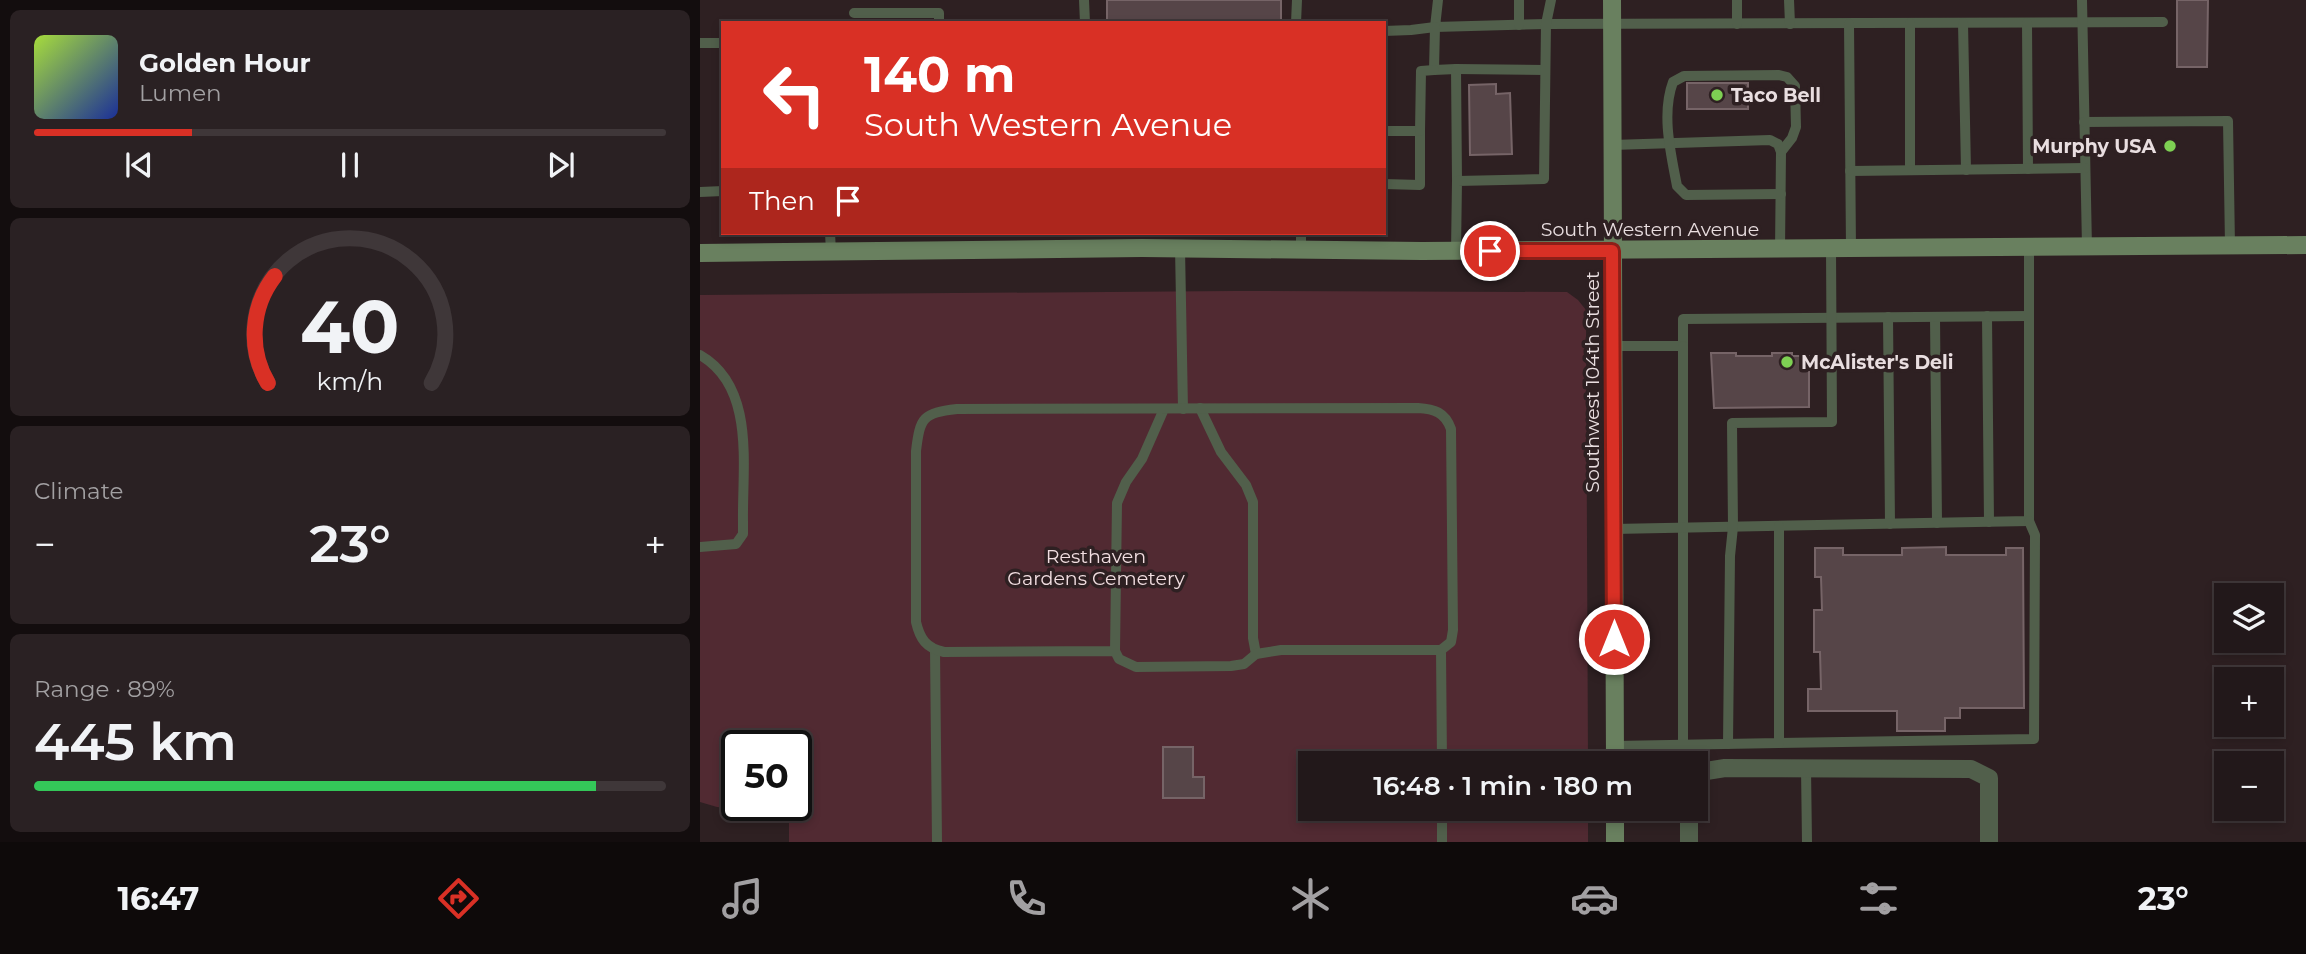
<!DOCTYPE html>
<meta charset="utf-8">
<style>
body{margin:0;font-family:Montserrat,sans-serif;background:#2a2123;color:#f1f3f6;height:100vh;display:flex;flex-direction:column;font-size:26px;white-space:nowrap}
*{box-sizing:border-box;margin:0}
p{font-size:23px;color:#a2a0a2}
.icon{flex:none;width:38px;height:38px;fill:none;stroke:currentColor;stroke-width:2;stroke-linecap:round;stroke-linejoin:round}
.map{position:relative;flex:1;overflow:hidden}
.drawer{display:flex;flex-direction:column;gap:10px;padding:10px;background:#130d0e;width:700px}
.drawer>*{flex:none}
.hud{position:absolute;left:21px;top:21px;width:665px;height:214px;border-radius:0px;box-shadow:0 4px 10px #0003,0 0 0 2px #3f3739;background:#d93025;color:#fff;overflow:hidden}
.controls{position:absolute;left:1514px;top:583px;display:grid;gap:14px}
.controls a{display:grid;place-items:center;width:70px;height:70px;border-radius:0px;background:#22181a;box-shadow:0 4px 10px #0003,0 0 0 2px #3f3739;font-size:35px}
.speed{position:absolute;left:21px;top:730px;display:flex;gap:14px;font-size:35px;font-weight:700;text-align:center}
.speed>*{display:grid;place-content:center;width:91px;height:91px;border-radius:50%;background:#22181a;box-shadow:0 4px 10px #0003,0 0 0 2px #3f3739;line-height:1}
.speed .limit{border:4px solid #111;border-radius:10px;background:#fff;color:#111}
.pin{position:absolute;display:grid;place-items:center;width:60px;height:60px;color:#fff;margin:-30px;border:4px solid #fff;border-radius:50%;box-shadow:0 2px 7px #0007}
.me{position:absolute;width:77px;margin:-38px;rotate:0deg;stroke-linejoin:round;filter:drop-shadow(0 0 5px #0008)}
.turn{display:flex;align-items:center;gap:24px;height:147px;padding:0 28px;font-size:32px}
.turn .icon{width:91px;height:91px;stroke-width:2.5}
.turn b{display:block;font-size:49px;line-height:60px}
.then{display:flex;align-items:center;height:66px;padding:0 28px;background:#0003;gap:14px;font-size:26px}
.big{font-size:52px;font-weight:600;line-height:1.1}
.drawer .card{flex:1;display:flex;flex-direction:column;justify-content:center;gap:10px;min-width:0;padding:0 24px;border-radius:10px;background:#2a2123}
.drawer .dial{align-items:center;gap:0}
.dial svg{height:182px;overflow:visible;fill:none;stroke:#3f3739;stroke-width:7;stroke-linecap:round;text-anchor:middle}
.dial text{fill:#f1f3f6;stroke:none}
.song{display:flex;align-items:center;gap:21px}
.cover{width:84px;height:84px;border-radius:10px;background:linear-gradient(135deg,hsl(80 70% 55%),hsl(230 70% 35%))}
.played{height:7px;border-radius:4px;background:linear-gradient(90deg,#d93025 25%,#3f3739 25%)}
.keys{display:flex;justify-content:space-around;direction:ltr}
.heat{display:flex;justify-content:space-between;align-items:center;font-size:38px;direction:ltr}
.charge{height:10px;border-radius:5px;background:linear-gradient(90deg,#34c759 89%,#3f3739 0)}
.trip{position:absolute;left:598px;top:751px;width:410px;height:70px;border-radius:0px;background:#22181a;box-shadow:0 4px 10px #0003,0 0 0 2px #3f3739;font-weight:600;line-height:70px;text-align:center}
.menu{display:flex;height:112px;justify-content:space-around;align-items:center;background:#0e0a0a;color:#a2a0a2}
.menu .icon{width:49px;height:49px}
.menu .on{color:#d93025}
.menu b{font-size:32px;color:#f1f3f6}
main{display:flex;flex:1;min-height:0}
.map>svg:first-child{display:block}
.green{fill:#512a32;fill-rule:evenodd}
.building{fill:#564548;stroke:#766467;stroke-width:2}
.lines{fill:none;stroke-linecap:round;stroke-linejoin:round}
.lane{stroke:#515f4b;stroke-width:10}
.street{stroke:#515f4b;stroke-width:18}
.secondary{stroke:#69805f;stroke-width:18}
.route-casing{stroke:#8d1f18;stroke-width:18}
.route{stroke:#d93025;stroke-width:12}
.poi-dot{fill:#7ed053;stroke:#2e2022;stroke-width:2.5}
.labels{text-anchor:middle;stroke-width:7;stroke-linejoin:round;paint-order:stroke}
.poi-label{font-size:19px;font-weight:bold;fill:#e9dee0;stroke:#2e2022;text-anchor:start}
.street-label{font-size:19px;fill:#e9dee0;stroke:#2e2022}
.park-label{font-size:19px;fill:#f2dee1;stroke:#2e2022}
</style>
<main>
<section class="drawer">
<div class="card">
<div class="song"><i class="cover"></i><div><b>Golden Hour</b><p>Lumen</p></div></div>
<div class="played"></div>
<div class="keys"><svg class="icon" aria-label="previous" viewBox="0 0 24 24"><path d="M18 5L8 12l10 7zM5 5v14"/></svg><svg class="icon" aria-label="pause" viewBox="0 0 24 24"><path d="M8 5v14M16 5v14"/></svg><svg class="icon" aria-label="next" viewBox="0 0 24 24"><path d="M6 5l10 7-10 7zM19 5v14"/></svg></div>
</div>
<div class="card dial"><svg viewBox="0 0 100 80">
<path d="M14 69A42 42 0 1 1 86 69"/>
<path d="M14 69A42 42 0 0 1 17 22" stroke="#d93025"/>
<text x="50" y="56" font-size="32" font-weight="700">40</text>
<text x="50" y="72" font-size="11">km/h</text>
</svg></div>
<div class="card"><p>Climate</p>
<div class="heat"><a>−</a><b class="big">23°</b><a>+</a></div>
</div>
<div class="card"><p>Range · 89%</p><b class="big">445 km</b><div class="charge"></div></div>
</section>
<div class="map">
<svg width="1606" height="842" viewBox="0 0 1606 842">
<rect width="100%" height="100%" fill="#2e2022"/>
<!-- green -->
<path class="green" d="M533 291 867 292 878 300 886 310 888 763H611V808L888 809V842H89V814L17 807 0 802V295ZM37 746H96V805H37Z"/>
<!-- building -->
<g class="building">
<rect x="407" y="0" width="174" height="23"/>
<polygon points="1477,0 1508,0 1507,67 1477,67"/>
<rect x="987" y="83" width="61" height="26"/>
<polygon points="796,84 796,94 810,93 812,154 770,155 769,85"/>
<polygon points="1011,353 1036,353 1036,356 1072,356 1072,353 1092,353 1092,356 1109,356 1109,407 1014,408"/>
<polygon points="1246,547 1246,555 1306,555 1306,548 1323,548 1324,708 1260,708 1260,718 1245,718 1245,731 1197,731 1197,711 1108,711 1108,689 1121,689 1120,652 1114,652 1114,610 1122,610 1121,577 1115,577 1115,548 1143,548 1143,555 1202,555 1202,548"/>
<polygon points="463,747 493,747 493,777 504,777 504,798 463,798"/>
</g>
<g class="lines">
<!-- lane -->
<g class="lane">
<polyline points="384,0 385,23"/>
<polyline points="738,0 735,27 846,24 1463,22"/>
<polyline points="819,0 819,25"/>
<polyline points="1037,0 1037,24"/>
<polyline points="1089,0 1090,24"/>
<polyline points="1382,0 1387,247"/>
<polyline points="154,13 239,13 239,23"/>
<polyline points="596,23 597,0"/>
<polyline points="1263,23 1266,170"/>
<polyline points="1327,23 1328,169"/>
<polyline points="1149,24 1151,249"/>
<polyline points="684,31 711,30 735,27 734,70 756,69 757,181"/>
<polyline points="0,43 23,43"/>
<polyline points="756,69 845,70"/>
<polyline points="1384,122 1528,121 1530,246"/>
<polyline points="684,131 720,131 720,185 684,184"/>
<polyline points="720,131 721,71 734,70"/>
<polyline points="912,145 1070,140 1078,144 1081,152 1080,250"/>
<polyline points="1210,170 1210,23"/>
<polyline points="1150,171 1385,168"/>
<polyline points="0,192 23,191"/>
<path d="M1081 194 986 195 977 186C971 154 961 114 973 82L984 76 1079 75 1087 77 1095 86 1096 127 1092 138 1081 152"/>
<polyline points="130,233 131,252"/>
<polyline points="480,248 483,409"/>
<polyline points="601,249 601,233"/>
<polyline points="756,251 757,181 844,179 846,24 851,0"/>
<polyline points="1287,316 1289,522"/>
<polyline points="1188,317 1190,524"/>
<polyline points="1235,317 1237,523"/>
<polyline points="913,346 983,346 983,319 1329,316"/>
<polyline points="983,346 983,745"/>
<path d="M0 355C56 387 42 467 43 521V534L36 544 0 547"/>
<polyline points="500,408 521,452 546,485 553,502 553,638 556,654"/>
<polyline points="913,529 1329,521 1329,248"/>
<polyline points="235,650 237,842"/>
<polyline points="741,650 742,763"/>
<path d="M415 651 244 652C226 648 220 639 216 622V451C220 417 223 413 257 409L718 408C734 409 745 412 751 429L753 630 751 642 741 650H581L556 654 544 664 531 666 436 667 419 659 415 651 417 503 426 482 442 459 464 409"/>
<polyline points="1079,743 1334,739 1335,535 1329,521"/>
<polyline points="1028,744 1030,556 1033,527 1032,423 1132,422 1131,249"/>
<polyline points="914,746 1079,743 1079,526"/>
<polyline points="1106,768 1107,842"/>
<polyline points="742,808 742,842"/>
</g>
<!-- street -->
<g class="street">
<polyline points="996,779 1000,772 1025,768 1271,769 1289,778 1289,842"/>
<polyline points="989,808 989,842"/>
</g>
<!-- secondary -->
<g class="secondary">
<polyline points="912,0 915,763"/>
<polyline points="0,253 442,248 722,251 1606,245"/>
<polyline points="915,808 915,842"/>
</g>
</g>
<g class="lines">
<defs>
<polyline id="route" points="790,251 912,251 914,639"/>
</defs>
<!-- route casing -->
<use href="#route" class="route-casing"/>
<!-- route -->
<use href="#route" class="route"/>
</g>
<!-- markers -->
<g class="poi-dot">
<circle cx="1017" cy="95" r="7"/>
<circle cx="1470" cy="146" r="7"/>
<circle cx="1087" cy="362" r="7"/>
</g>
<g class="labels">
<!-- poi labels -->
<g class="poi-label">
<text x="1031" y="102">Taco Bell</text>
<text x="1456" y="153" text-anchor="end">Murphy USA</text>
<text x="1101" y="369">McAlister's Deli</text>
</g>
<!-- street labels -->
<g class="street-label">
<text x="950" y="236">South Western Avenue</text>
<text transform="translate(892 382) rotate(-90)" y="7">Southwest 104th Street</text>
</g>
<!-- park labels -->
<g class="park-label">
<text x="396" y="563">Resthaven<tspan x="396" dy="22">Gardens Cemetery</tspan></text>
</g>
</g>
</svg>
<div class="controls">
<a><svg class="icon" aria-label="layers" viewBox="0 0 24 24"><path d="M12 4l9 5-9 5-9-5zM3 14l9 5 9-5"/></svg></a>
<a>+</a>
<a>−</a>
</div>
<div class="speed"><div class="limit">50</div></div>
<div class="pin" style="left:790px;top:251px;background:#d93025"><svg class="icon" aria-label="arrive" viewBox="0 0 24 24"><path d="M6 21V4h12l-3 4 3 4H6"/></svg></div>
<svg class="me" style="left:914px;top:639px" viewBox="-20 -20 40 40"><circle r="17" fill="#d93025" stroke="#fff" stroke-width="3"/><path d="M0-11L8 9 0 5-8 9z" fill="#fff"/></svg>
<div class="trip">16:48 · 1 min · 180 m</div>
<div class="hud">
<div class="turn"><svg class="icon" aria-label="left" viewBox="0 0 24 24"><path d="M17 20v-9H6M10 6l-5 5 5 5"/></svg><div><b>140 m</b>South Western Avenue</div></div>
<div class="then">Then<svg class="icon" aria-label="arrive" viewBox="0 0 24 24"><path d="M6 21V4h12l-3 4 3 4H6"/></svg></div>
</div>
</div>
</main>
<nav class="menu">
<b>16:47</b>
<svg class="icon on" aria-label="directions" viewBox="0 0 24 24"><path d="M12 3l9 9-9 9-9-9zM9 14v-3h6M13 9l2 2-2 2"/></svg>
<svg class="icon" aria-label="music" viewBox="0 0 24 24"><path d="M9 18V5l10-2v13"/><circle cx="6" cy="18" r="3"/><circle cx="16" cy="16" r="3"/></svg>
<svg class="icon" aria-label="phone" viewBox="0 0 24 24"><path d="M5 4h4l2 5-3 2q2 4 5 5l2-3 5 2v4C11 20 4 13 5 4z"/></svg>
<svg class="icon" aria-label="climate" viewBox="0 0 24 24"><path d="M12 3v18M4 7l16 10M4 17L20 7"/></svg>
<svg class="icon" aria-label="car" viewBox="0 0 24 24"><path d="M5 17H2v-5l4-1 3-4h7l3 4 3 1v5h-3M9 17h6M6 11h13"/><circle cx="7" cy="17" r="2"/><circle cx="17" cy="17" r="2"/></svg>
<svg class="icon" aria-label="filters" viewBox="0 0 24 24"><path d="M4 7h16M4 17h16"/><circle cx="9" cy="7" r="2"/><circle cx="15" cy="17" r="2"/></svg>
<b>23°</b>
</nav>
